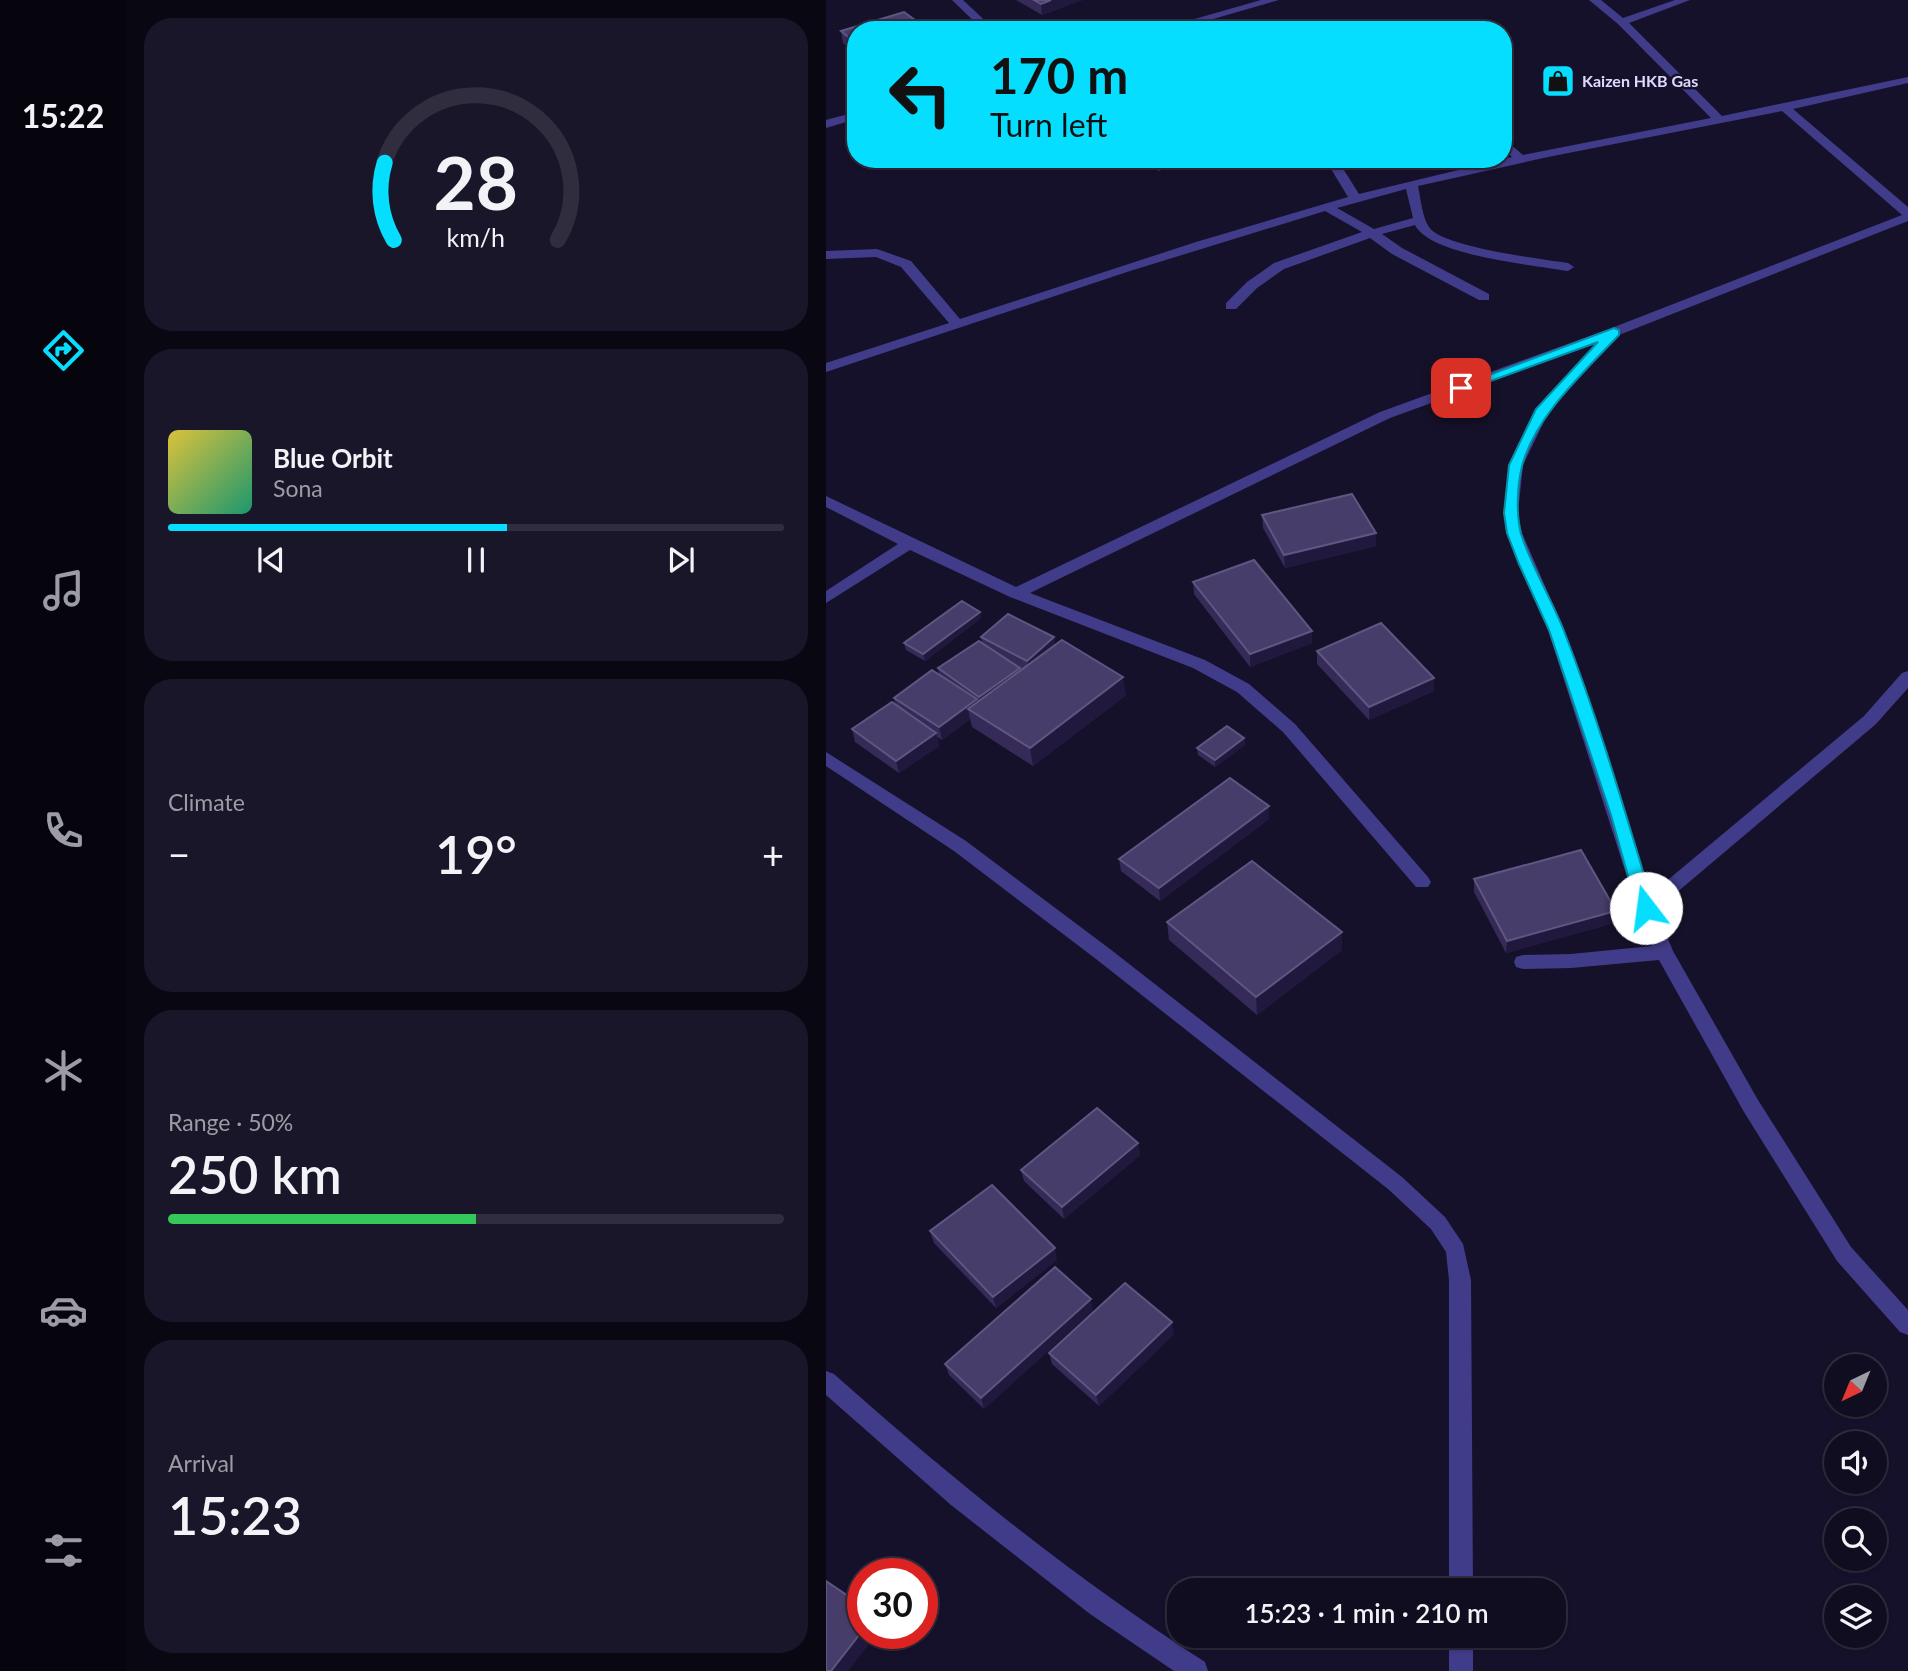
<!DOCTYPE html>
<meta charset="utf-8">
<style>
body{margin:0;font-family:Lato,sans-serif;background:#191629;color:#f1f3f6;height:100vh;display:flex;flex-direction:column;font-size:26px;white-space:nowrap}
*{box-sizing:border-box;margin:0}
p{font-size:23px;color:#9c9ca5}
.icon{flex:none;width:38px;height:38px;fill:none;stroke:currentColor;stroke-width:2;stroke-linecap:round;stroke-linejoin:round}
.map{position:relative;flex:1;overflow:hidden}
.side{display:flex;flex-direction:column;gap:18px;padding:18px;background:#090712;width:700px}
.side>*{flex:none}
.guide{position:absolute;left:21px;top:21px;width:665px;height:147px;border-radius:28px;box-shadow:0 2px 5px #0004,0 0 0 2px #302d3e;background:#06deff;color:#111;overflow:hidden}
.needle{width:46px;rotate:223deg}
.tools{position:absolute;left:998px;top:1354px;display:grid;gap:14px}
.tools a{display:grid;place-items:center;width:63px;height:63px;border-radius:50%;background:#100d20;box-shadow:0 2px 5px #0004,0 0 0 2px #302d3e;font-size:35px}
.speed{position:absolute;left:21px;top:1558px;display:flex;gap:14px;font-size:35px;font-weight:700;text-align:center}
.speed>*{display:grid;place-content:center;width:91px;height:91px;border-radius:50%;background:#100d20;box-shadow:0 2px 5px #0004,0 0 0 2px #302d3e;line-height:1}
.speed .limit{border:10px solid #d22;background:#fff;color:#111}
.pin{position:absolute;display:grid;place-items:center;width:60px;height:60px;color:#fff;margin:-30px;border-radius:14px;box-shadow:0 4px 10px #0006}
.me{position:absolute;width:77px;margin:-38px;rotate:345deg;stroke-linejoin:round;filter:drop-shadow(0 0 5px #0008)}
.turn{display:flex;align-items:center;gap:24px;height:147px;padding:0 28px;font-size:32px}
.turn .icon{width:91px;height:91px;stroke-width:2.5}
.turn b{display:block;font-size:49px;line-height:60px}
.big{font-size:52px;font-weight:600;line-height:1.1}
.side .tile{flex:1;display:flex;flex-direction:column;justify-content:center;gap:10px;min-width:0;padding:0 24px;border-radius:28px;background:#191629}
.side .dial{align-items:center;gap:0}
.dial svg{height:182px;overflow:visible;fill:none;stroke:#302d3e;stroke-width:7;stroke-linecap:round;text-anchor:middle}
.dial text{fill:#f1f3f6;stroke:none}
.song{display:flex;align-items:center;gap:21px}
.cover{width:84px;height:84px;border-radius:10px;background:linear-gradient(135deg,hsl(50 70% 55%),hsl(160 70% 35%))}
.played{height:7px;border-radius:4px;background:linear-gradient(90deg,#06deff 55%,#302d3e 55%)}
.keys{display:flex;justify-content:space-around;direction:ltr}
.heat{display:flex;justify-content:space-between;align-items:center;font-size:38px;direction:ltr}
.charge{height:10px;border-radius:5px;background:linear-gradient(90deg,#34c759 50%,#302d3e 0)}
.trip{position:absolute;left:341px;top:1578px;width:399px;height:70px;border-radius:28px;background:#100d20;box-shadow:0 2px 5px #0004,0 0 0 2px #302d3e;font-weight:600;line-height:70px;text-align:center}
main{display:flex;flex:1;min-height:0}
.dock{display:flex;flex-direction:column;width:126px;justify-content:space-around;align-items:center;background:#06050d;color:#9c9ca5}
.dock .icon{width:49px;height:49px}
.dock .selected{color:#06deff}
.dock b{font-size:32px;color:#f1f3f6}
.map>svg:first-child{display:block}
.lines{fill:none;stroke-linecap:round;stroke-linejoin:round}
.minor{fill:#413c89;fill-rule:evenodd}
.wall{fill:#352a58}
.shaded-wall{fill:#21183e}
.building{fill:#473d6a;stroke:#5f5681;stroke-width:2}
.route{fill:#06deff;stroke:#0490a6;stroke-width:2}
.labels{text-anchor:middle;stroke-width:5;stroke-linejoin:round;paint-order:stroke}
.far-poi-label{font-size:16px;font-weight:bold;fill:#e0daff;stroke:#16112a;text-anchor:start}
</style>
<main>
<nav class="dock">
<b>15:22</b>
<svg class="icon selected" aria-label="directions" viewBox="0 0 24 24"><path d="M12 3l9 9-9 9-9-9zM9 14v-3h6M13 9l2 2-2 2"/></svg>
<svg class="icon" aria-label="music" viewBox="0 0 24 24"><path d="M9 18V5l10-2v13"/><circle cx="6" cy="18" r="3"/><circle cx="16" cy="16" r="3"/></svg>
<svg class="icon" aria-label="phone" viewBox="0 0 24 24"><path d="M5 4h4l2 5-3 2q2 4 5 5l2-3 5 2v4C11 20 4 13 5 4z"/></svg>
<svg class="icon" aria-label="climate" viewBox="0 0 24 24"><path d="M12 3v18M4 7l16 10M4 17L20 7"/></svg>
<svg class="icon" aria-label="car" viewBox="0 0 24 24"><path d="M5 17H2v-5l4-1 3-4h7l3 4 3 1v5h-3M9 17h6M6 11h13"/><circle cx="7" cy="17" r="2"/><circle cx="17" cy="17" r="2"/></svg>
<svg class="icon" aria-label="filters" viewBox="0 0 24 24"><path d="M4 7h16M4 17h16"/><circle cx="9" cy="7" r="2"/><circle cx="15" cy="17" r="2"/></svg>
</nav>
<section class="side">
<div class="tile dial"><svg viewBox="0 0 100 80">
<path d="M14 69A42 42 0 1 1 86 69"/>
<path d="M14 69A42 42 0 0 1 10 35" stroke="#06deff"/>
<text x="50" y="56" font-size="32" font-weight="700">28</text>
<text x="50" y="72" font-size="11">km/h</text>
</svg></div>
<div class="tile">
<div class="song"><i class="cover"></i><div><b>Blue Orbit</b><p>Sona</p></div></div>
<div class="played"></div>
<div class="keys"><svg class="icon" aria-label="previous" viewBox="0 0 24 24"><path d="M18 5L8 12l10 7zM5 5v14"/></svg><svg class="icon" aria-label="pause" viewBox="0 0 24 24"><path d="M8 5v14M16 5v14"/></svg><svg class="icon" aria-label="next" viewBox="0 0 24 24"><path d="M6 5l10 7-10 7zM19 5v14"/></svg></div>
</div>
<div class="tile"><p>Climate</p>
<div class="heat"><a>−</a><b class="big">19°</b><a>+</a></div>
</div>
<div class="tile"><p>Range · 50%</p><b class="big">250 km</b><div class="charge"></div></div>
<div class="tile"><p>Arrival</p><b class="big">15:23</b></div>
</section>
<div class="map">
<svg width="1082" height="1671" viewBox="0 0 1082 1671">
<rect width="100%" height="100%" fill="#16112a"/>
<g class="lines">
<!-- minor -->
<g class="minor">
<polygon points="126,0 137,0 169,30 157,30"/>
<polygon points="435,0 453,0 349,30 330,30"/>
<path d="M763 0H775L797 18 849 0H864L803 23 896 116 1082 77V83L967 109 1082 207V221L793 335 723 411 697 465 692 513 696 533 738 630 825 894 1038 716 1076 673 1082 671V688L1050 724 830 910 847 951 932 1100 1025 1247 1082 1310V1335L1074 1332 1011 1261 918 1112 833 960 745 968 697 969 690 967 688 962 690 957 697 955 745 954 826 946 811 908 722 630 680 533 678 513 683 465 710 409 770 343 564 418 204 593 379 660 423 684 469 724 602 877 605 882 602 887H590L457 732 411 692 367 668 184 597 84 550 0 603V591L72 544 0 507V496L190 587 554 412 783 329 1076 215 956 111 722 157 592 186C595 200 596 217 603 227 615 247 716 259 742 263L748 267 742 271C708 265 605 256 589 225L556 234 576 248 663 294V300H653L566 254 544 238 458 269 431 288 410 309H400V303L421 282 448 263 536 232 499 211 304 271 0 372V363L123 323 75 267 50 257 0 259V251L51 249 85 261 134 319 370 242 522 197 499 159H511L533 194 686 157 677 149V138L697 155 885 118 792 24ZM580 189 587 218 548 229 511 208Z"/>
<polygon points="30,112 30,119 0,128 0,120"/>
<polygon points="344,159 362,159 333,171 327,167"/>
<polygon points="0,752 140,841 284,949 576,1177 619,1217 637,1244 645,1280 647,1591 623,1591 623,1280 620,1252 605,1229 562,1189 270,959 128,851 0,766"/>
<path d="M0 1371 8 1374C125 1478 246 1577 379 1662L382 1671H348L264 1614 125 1505 0 1395Z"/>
<rect x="623" y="1636" width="24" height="35"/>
</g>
</g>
<!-- wall -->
<g class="wall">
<polygon points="190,0 256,0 216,15"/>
<polygon points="30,30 30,54 17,43 15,31"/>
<polygon points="436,515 550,546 459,568 437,528"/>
<polygon points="367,582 486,631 486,643 424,667 368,594"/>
<polygon points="155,618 99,661 80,650 78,643"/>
<polygon points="155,637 228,637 229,645 300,695 207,766 146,727 144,719 116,740 111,737 113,746 73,773 29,742 26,729 69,704 68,698 113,675 112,668 156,643"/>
<polygon points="491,651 608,678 608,691 543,720 491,664"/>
<polygon points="418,738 419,745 389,767 372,755 371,748"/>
<polygon points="443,819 334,901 295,871 293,859"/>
<polygon points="648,879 790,911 788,923 680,953 648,892"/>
<polygon points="341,922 516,950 431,1015 343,940"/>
<polygon points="312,1143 314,1155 238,1219 198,1181 195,1170"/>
<polygon points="104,1231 231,1260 170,1308 108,1243"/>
<polygon points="267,1310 158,1409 123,1375 119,1364"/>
<polygon points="348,1334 273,1406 226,1364 223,1353"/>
</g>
<!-- shaded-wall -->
<g class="shaded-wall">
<polygon points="225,0 256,0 216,15 215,4"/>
<polygon points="89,20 90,30 80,30 79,23"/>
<polygon points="317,159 330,159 317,163"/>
<polygon points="550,533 550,546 459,568 458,555"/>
<polygon points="154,612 155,618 99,661 97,654"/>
<polygon points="486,631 486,643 424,667 424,654"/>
<polygon points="228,637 230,650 203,673 201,661"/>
<polygon points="194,668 196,681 155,709 153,697"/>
<polygon points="297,677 300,695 207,766 204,748"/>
<polygon points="608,678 608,691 543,720 543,707"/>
<polygon points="151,699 154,711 142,709 144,719 116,740 113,727"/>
<polygon points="110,733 113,746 73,773 70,761"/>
<polygon points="418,738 419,745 389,767 389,760"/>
<polygon points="443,806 443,819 334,901 333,888"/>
<polygon points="790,911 788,923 680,953 681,941"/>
<polygon points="516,932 516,950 431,1015 430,997"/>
<polygon points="312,1143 314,1155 238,1219 236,1207"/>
<polygon points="229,1248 231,1260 170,1308 167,1297"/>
<polygon points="265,1299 267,1310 158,1409 155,1398"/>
<polygon points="346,1322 348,1334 273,1406 270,1395"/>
<polygon points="37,1630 37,1633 52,1633 22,1671 5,1671"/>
</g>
<!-- building -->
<g class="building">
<polygon points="208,0 225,0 215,4"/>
<polygon points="78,12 89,20 79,23 87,30 30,30 30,44 15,31"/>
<polygon points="526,494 550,533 458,555 436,515"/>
<polygon points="428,560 486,631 424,654 367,582"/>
<polygon points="136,601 154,612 97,654 78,643"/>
<polygon points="182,614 228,637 201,661 155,637"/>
<polygon points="555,623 608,678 543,707 491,651"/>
<polygon points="236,640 297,677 204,748 142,709"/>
<polygon points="153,641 194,668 153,697 112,668"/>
<polygon points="106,670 151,699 113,727 68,698"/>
<polygon points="66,702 110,733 70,761 26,729"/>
<polygon points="401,726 418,738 389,760 371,748"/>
<polygon points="404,778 443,806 333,888 293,859"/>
<polygon points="755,850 790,911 681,941 648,879"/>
<polygon points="426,861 516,932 430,997 341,922"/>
<polygon points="271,1108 312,1143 236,1207 195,1170"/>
<polygon points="166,1185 229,1248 167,1297 104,1231"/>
<polygon points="229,1267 265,1299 155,1398 119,1364"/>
<polygon points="299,1283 346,1322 270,1395 223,1353"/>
<polygon points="0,1581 37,1606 37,1630 5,1671 0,1671"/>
</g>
<!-- route -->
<path class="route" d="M788 328 793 330V335C759 371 709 416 696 466 691 486 690 514 695 534 706 568 725 598 738 631 773 721 800 815 828 908L820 914 811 908 785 815 723 630 693 564 681 533 678 513 683 465 710 409 772 342 640 390H631L629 388Z"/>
<!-- icons -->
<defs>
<symbol id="shop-square" viewBox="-11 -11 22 22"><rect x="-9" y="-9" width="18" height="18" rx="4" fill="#06deff" stroke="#16112a"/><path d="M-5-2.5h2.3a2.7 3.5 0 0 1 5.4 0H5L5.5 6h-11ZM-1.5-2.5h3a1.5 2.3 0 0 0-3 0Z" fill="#111"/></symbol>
</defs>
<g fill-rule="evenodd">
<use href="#shop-square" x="713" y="62" width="38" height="38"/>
</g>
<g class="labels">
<!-- far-poi labels -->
<g class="far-poi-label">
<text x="756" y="87">Kaizen HKB Gas</text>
</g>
</g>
</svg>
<div class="tools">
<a><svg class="needle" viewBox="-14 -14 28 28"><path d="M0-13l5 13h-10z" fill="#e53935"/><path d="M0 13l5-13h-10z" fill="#9c9ca5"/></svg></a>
<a><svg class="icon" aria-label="sound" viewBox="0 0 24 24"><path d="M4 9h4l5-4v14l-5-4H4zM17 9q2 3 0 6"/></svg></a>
<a><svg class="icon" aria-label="search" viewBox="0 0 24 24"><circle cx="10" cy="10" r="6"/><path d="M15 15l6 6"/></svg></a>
<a><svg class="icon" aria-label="layers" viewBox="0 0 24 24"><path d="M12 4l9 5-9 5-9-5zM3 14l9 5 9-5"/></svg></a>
</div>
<div class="speed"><div class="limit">30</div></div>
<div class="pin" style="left:635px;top:388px;background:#d93025"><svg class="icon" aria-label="arrive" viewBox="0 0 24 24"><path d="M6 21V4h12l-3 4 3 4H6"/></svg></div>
<svg class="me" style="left:820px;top:908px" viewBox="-20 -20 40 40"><circle r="19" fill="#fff"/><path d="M0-13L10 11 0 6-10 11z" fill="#06deff"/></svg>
<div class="trip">15:23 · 1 min · 210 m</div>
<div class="guide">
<div class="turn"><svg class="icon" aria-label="left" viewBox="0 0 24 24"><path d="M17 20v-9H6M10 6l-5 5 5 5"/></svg><div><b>170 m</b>Turn left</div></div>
</div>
</div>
</main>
